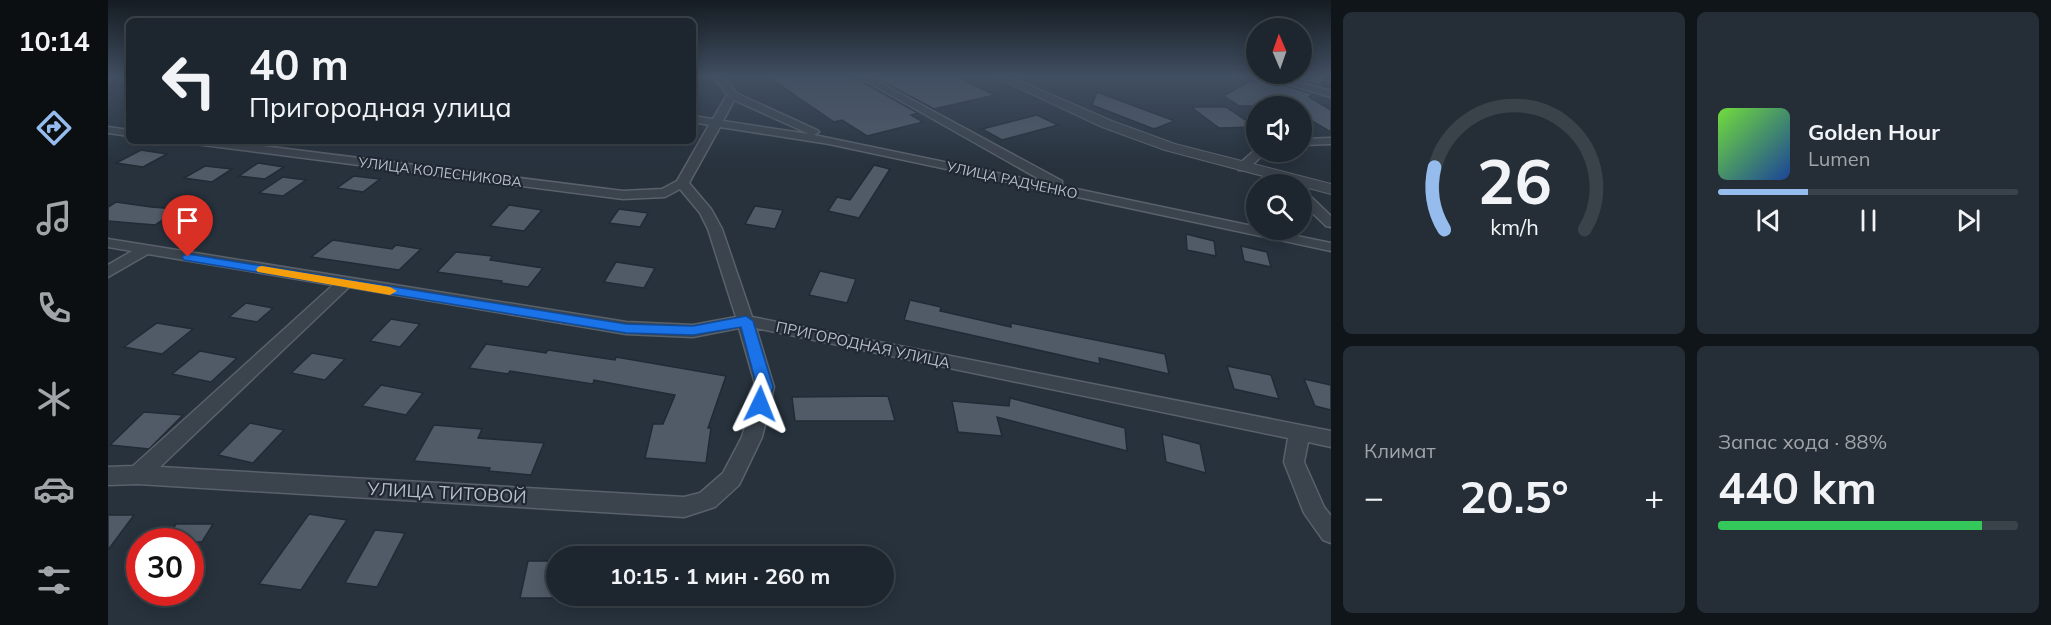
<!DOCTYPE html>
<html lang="ru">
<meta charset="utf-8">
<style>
body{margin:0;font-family:Mulish,sans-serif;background:#252e36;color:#f1f3f6;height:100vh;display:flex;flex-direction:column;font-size:22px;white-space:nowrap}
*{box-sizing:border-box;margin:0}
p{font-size:20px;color:#a0a5aa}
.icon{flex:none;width:33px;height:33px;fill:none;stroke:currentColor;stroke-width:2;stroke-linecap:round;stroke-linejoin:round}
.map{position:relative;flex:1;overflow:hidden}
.details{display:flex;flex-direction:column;gap:12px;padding:12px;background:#101519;width:720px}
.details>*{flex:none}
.guide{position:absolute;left:18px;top:18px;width:570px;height:126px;border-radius:9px;box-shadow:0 3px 15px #0003,0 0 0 2px #3b434a;background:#1d262e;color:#f1f3f6;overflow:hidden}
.needle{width:39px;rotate:358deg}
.tools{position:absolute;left:1138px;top:18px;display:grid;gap:12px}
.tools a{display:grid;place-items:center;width:66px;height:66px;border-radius:50%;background:#1d262e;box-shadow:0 3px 15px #0003,0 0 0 2px #3b434a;font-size:30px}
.speed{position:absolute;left:18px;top:528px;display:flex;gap:12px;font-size:30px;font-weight:700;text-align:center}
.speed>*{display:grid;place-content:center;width:78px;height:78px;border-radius:50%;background:#1d262e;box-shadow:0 3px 15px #0003,0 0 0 2px #3b434a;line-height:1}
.speed .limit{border:9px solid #d22;background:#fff;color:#111}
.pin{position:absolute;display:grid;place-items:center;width:51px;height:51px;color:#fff;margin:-62px -26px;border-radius:50% 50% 50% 0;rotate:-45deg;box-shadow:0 0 6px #0007}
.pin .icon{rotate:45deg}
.me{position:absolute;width:66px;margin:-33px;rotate:2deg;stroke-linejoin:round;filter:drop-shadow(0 0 4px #0008)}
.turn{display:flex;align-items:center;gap:21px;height:126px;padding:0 24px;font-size:27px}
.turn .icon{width:78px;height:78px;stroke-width:2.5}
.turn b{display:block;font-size:42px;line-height:51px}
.big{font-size:45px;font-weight:700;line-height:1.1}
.details .widget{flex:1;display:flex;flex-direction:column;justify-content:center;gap:9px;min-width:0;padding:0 21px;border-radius:9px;background:#252e36}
.details .dial{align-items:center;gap:0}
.dial svg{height:156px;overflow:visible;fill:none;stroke:#3b434a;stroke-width:7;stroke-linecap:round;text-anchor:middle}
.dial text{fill:#f1f3f6;stroke:none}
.song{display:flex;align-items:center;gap:18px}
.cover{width:72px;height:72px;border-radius:9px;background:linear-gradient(135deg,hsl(100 70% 55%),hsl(220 70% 35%))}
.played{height:6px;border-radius:3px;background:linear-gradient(90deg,#96bcee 30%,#3b434a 30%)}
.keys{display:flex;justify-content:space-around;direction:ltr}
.heat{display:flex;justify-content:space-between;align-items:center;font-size:33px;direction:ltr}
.charge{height:9px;border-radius:4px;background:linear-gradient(90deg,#34c759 88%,#3b434a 0)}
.details .tiles{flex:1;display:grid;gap:12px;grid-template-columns:repeat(2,1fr)}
.trip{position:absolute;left:438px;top:546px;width:348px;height:60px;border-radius:30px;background:#1d262e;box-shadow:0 3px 15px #0003,0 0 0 2px #3b434a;font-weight:700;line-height:60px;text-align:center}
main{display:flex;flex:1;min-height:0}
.dock{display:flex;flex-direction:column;width:108px;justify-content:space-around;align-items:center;background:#0c0f12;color:#a0a5aa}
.dock .icon{width:42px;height:42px}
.dock .active{color:#96bcee}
.dock b{font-size:27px;color:#f1f3f6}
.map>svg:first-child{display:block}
.building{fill:#515b68;stroke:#222a35;stroke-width:1.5}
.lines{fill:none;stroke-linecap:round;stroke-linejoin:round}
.minor-casing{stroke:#59616b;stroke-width:3}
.tertiary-casing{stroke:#59616b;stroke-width:2}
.minor{fill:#3b434d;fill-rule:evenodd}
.tertiary{fill:#3b434d;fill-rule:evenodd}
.route{fill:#1a73e8;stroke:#114b97;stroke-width:1.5}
.slow{fill:#f59e0b}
.labels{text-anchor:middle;stroke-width:4.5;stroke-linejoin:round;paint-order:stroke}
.far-street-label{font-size:14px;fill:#b7bfc8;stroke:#202833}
.street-label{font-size:15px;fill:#b7bfc8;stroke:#202833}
.near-street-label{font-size:18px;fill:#b7bfc8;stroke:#202833}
</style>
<main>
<nav class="dock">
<b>10:14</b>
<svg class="icon active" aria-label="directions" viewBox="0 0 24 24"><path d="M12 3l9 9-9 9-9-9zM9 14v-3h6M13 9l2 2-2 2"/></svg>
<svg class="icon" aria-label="music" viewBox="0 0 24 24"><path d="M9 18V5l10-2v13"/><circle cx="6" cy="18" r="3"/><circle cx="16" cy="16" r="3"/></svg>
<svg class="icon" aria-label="phone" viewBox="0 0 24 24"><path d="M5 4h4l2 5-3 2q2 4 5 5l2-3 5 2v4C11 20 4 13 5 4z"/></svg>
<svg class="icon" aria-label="climate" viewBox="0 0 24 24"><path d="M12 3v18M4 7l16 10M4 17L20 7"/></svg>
<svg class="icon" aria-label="car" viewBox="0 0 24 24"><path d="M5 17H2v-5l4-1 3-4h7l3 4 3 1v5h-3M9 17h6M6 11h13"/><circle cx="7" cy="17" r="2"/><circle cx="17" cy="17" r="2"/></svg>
<svg class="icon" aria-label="filters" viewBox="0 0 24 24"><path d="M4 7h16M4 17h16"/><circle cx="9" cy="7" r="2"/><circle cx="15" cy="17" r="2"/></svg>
</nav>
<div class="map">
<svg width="1223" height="625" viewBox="0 0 1223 625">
<rect width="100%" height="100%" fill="#27323d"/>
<!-- building -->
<g class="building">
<polygon points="659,76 745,76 745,81 751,80 810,113 803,115 815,122 759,136 734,120 726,122"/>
<polygon points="846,76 887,95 826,109 766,77"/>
<polygon points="1174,76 1221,76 1212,83 1217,84 1214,86"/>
<polygon points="1150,77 1205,94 1201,97 1223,110 1223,132 1194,115 1194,106 1131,106 1115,96"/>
<polygon points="989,92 1067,121 1046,129 984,105"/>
<polygon points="1083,107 1118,107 1148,127 1111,128"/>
<polygon points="929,115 950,125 894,140 874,129"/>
<polygon points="33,150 59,154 35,167 8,163"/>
<polygon points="150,163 176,167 157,179 131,176"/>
<polygon points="766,165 782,169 751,218 720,211 729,197 742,200"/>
<polygon points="97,166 124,169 104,182 76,178"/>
<polygon points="246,176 272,179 255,192 229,188"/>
<polygon points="175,177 198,180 175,196 151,193"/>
<polygon points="8,202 43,207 70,209 47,225 0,221 0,207"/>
<polygon points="401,205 434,210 416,231 382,226"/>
<polygon points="647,206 675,210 667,229 637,224"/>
<polygon points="511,209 540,213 532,227 501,223"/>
<polygon points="1078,234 1106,241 1108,256 1079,250"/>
<polygon points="225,240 284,249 288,245 313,249 291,270 203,257"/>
<polygon points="1133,246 1159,252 1163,267 1136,261"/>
<polygon points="348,252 384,256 382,260 435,268 420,287 393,283 394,281 329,272"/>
<polygon points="508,262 547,268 536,288 496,282"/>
<polygon points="712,271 748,279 739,303 701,295"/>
<polygon points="802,300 833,307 832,311 903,327 903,323 1057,354 1061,374 991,358 992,364 796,320"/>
<polygon points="138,303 165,308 149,322 121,317"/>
<polygon points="283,319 312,324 292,347 262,341"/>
<polygon points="49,323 85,329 54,354 16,347"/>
<polygon points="378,344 438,353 440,350 507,360 508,357 618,376 600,428 603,428 598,463 537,458 545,424 555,424 567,395 486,380 485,384 402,371 400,374 361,368"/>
<polygon points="92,351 129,358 103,382 64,374"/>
<polygon points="204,353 237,359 217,380 183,373"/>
<polygon points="1119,366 1163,375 1171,399 1126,389"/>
<polygon points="1196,379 1223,385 1223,410 1207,406"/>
<polygon points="273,385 315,393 298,415 254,406"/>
<polygon points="780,396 787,421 687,421 684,397"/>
<polygon points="902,398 1017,428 1019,451 889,417 894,436 850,432 844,401 901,406"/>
<polygon points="36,412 75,415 41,449 2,445"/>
<polygon points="142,423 176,430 145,463 110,455"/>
<polygon points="326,425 374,429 370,438 436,443 423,475 381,471 382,468 306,461"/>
<polygon points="1054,434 1092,444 1098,473 1058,462"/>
<polygon points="201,514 239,520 193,590 151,584"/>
<polygon points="0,515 26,515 0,550"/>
<polygon points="68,524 105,524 94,542 57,542"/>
<polygon points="267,530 297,533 269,587 237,583"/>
<polygon points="420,561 448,561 448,598 412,598"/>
</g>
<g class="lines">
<defs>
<g id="minor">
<path d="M613 76 616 77 628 93 709 130 711 132 706 135 938 183 749 76H760L954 181V186L1149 227V230H1160L1223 243V251L721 144 612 127 581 183 603 209 614 229 644 317 1223 431V447L1200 442 1196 462 1216 507 1223 516V543L1215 540 1196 513 1176 462 1180 438 648 328 666 387 654 437 631 485 607 507 576 517 30 484 0 485V467L25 466 225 285 40 254 0 277V265L24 251 0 247V239L518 322 585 325 628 317 600 229 592 213 572 189 557 197 515 199 87 144 81 141H115L515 191 554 189 569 181 601 125 585 122V116L605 119 619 95 608 79ZM626 100 701 134 615 121ZM241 287 518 334 585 337 631 328 648 387 634 437 615 473 592 493 576 497 52 467Z"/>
<polygon points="1152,76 1167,76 1223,91 1223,97"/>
<polygon points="0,127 21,130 21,136 0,133"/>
<polygon points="1223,138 1223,144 1194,145 1194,139"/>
<polygon points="1148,149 1158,152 1139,170 1131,170 1131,164"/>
<polygon points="1194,192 1199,193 1223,216 1223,227 1218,226 1194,203"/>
</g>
<polygon id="tertiary" points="885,76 900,76 1004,121 1067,144 1223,184 1223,194 1057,150 994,127"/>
</defs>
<!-- minor casing -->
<use href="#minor" class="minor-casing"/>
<!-- tertiary casing -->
<use href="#tertiary" class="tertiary-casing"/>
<!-- minor -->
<use href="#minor" class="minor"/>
<!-- tertiary -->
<use href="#tertiary" class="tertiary"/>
</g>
<!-- sky -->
<linearGradient id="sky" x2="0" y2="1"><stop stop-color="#151c22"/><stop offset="0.47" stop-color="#414f62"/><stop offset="1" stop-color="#414f62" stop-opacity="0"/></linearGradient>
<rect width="1223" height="163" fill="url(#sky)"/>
<!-- route -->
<polygon class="route" points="80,254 518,324 585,326 638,316 645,321 665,387 658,408 647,408 645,404 649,387 633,327 585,335 518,333 76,260 74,257 76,255"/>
<!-- slow -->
<polygon class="slow" points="154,266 282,287 289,291 282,295 150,272 148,270 150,267"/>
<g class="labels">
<!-- far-street labels -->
<g class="far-street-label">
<text transform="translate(332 172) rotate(7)" y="5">УЛИЦА КОЛЕСНИКОВА</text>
<text transform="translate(904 180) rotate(12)" y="5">УЛИЦА РАДЧЕНКО</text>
</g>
<!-- street labels -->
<g class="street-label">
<text transform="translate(755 345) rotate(12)" y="5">ПРИГОРОДНАЯ УЛИЦА</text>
</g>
<!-- near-street labels -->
<g class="near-street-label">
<text transform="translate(339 493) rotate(3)" y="6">УЛИЦА ТИТОВОЙ</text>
</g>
</g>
</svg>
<div class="tools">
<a><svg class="needle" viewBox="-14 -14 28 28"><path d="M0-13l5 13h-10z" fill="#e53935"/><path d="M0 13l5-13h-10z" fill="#a0a5aa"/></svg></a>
<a><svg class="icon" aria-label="sound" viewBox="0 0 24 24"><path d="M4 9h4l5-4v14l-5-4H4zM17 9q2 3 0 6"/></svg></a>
<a><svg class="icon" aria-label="search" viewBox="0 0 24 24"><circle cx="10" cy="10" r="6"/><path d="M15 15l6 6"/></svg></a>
</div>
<div class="speed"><div class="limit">30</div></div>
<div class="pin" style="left:80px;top:257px;background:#d93025"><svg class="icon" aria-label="arrive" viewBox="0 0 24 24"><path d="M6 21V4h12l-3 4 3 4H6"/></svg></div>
<svg class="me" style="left:652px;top:404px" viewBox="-20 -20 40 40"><path d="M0-17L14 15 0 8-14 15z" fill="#1a73e8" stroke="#fff" stroke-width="4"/></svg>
<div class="trip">10:15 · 1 мин · 260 m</div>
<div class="guide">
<div class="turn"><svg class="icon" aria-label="left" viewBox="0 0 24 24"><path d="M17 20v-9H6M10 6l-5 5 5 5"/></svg><div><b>40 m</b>Пригородная улица</div></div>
</div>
</div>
<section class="details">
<div class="tiles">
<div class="widget dial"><svg viewBox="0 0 100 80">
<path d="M14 69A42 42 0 1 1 86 69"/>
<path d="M14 69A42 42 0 0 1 9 37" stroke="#96bcee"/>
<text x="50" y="56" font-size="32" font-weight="700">26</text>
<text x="50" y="72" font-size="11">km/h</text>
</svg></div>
<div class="widget">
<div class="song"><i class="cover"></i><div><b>Golden Hour</b><p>Lumen</p></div></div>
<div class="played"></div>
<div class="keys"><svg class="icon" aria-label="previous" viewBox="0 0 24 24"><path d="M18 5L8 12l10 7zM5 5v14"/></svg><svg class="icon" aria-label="pause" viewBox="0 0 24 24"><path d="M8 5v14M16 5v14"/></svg><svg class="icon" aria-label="next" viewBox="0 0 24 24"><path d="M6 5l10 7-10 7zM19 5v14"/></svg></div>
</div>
<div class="widget"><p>Климат</p>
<div class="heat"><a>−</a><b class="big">20.5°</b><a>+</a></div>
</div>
<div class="widget"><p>Запас хода · 88%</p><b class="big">440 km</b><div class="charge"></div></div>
</div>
</section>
</main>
